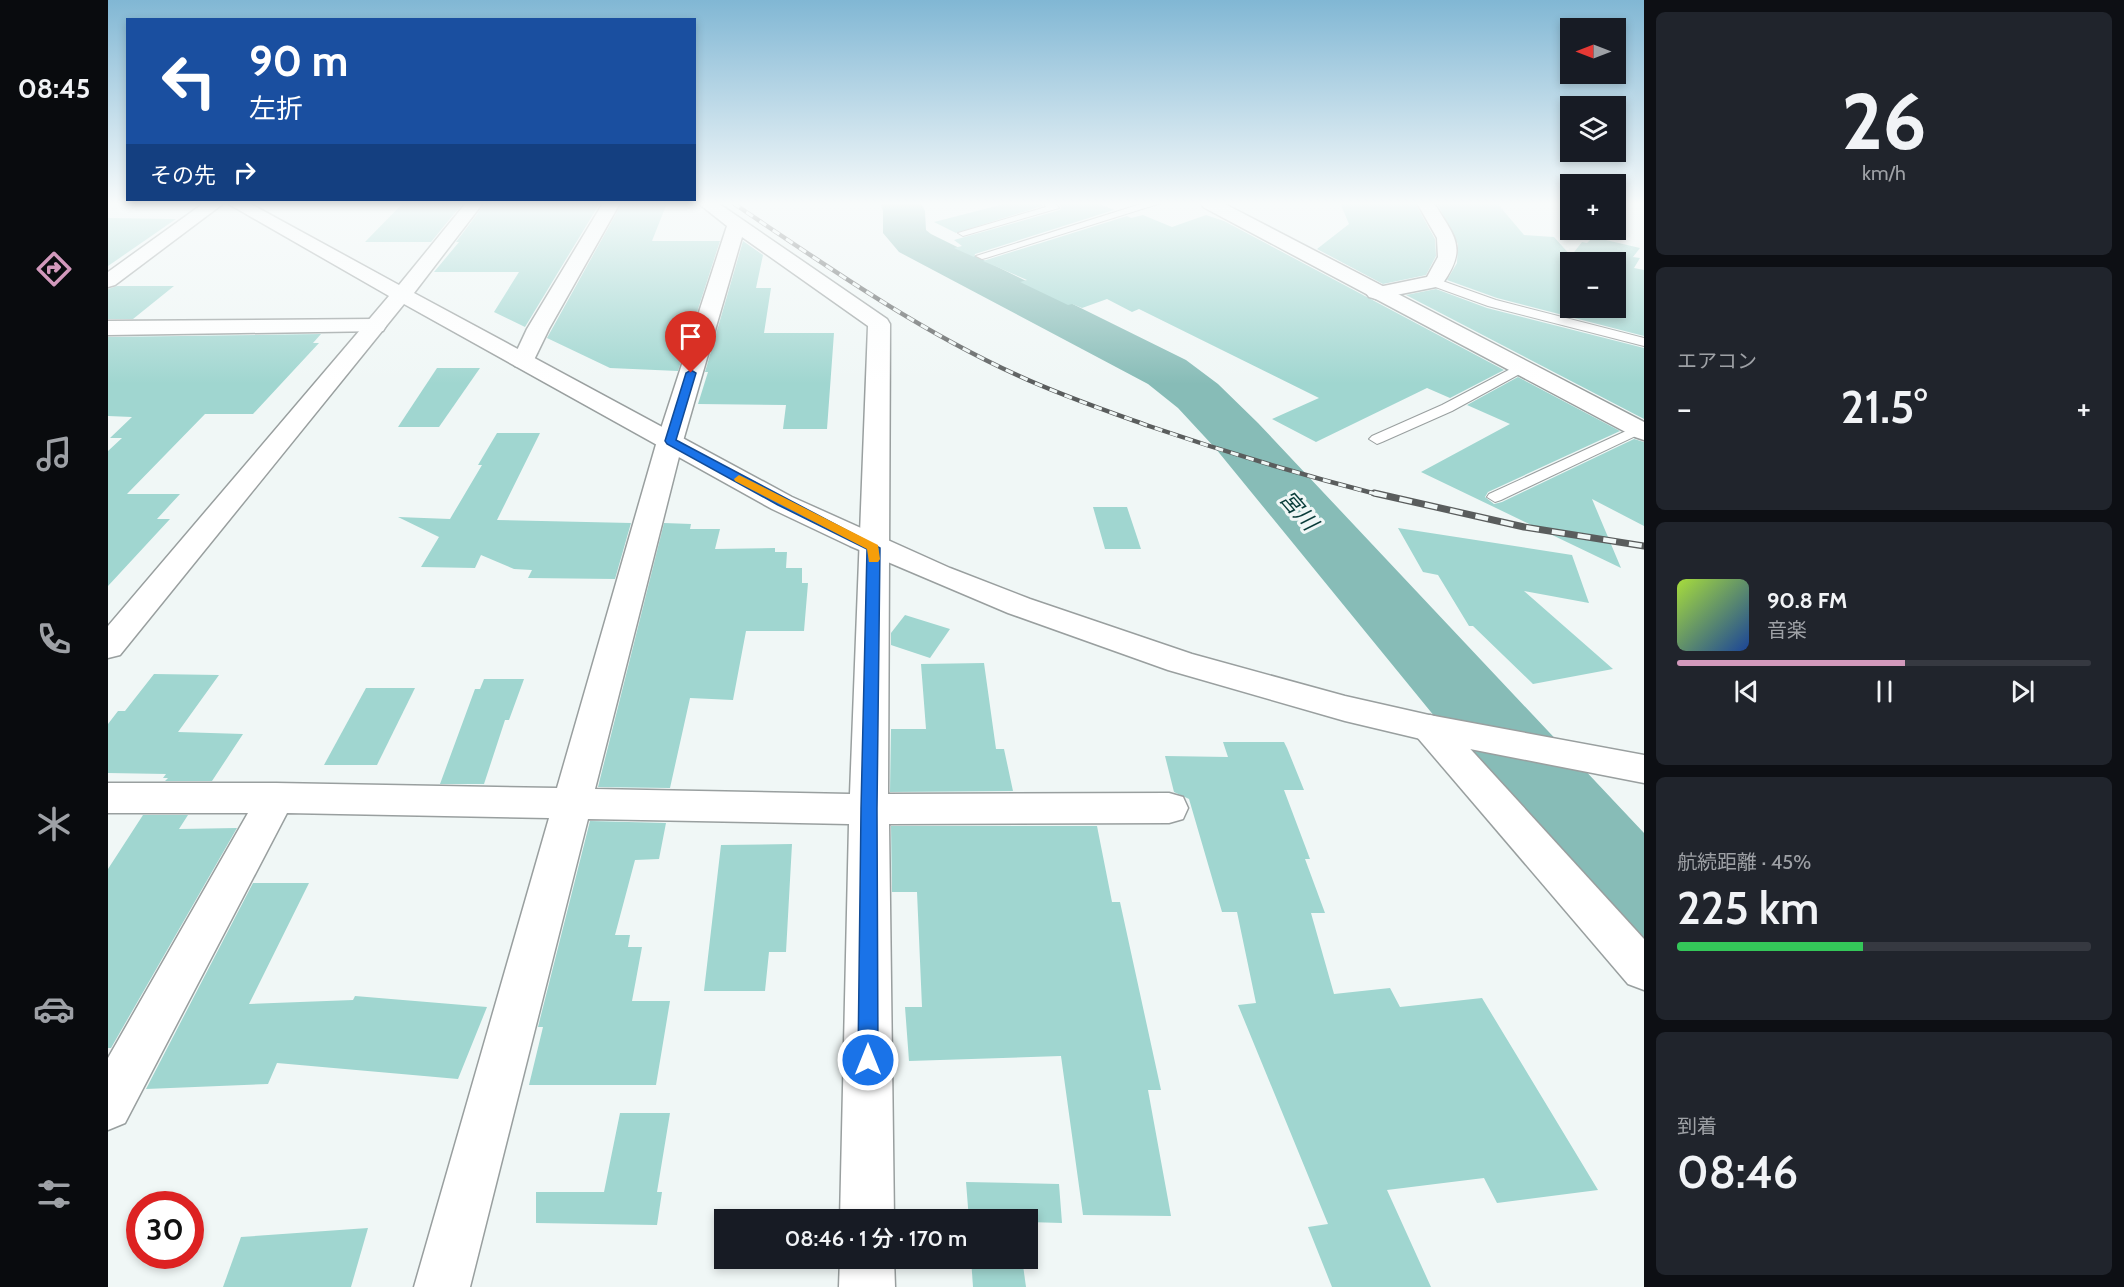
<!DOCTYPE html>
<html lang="ja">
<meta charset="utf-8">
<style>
body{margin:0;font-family:Cabin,"Noto Sans JP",sans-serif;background:#20242c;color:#f1f3f6;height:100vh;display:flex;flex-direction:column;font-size:22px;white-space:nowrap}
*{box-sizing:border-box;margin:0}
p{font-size:20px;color:#9ea1a6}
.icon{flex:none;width:33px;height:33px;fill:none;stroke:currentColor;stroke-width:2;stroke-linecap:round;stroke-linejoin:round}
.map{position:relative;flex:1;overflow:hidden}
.sheet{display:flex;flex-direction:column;gap:12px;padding:12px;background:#0d0f14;width:480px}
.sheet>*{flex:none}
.hud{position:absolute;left:18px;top:18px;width:570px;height:183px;border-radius:0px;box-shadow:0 3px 9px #0003;background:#1a4fa0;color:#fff;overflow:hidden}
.needle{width:39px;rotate:270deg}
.tools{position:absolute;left:1452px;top:18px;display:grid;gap:12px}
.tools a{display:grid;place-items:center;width:66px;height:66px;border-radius:0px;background:#171b24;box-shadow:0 3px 9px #0003;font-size:30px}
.speed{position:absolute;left:18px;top:1191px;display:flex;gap:12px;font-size:30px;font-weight:700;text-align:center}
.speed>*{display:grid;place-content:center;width:78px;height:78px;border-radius:50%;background:#171b24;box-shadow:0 3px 9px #0003;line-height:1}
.speed .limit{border:9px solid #d22;background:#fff;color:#111}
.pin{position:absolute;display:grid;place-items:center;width:51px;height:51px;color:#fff;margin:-62px -26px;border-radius:50% 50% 50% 0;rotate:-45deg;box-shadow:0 0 6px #0007}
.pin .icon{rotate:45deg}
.me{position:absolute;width:66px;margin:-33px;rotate:0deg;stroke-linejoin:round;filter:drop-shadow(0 0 4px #0008)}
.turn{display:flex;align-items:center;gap:21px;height:126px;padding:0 24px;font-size:27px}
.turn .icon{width:78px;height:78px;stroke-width:2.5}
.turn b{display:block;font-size:42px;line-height:51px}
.then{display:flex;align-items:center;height:57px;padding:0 24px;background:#0003;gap:12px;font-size:22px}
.big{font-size:45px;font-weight:600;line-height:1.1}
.sheet .card{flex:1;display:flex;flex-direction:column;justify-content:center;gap:9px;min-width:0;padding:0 21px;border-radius:9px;background:#20242c}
.sheet .dial{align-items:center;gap:0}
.dial b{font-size:78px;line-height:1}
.song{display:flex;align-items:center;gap:18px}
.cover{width:72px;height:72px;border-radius:9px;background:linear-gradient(135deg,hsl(80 70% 55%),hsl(220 70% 35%))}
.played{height:6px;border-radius:3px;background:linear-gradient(90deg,#d299bc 55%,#363941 55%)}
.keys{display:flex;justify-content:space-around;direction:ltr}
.heat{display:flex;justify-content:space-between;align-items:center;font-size:33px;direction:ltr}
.charge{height:9px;border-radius:4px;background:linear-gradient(90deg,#34c759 45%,#363941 0)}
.trip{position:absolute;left:606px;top:1209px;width:324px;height:60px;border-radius:0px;background:#171b24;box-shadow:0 3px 9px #0003;font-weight:600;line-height:60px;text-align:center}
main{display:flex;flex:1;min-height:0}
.tab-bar{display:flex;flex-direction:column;width:108px;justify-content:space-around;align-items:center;background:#090b0e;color:#9ea1a6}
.tab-bar .icon{width:42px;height:42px}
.tab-bar .selected{color:#d299bc}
.tab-bar b{font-size:27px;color:#f1f3f6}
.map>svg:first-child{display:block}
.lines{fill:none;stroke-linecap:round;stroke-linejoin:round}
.river{fill:#87bcb7;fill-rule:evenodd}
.building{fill:#a0d6d0;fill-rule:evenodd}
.lane-casing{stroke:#999f9f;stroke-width:2}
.street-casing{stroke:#999f9f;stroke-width:3}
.secondary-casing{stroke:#999f9f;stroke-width:3}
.lane{fill:#fff;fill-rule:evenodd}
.street{fill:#fff;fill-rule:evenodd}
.secondary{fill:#fff;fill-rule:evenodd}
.rail-far1-casing{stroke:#5a5d5d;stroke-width:4.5}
.rail-casing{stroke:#5a5d5d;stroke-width:7}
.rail-far1{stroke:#f0f7f6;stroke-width:3;stroke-dasharray:8;stroke-linecap:butt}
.rail{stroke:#f0f7f6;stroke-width:4.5;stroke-dasharray:13;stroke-linecap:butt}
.route{fill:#1a73e8;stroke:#114b97;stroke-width:1.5}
.slow{fill:#f59e0b}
.labels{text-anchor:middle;stroke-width:6;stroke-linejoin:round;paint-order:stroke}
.water-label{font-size:22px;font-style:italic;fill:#093c39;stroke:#f0f7f6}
</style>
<main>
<nav class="tab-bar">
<b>08:45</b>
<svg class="icon selected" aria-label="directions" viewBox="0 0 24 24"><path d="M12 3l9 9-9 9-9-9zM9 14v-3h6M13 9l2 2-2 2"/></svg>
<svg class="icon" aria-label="music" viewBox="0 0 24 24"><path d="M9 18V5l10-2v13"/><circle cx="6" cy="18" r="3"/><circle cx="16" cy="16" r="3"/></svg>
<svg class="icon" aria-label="phone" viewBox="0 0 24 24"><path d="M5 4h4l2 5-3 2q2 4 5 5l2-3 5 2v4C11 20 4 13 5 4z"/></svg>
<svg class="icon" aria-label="climate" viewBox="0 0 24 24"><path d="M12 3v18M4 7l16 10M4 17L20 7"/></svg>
<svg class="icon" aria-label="car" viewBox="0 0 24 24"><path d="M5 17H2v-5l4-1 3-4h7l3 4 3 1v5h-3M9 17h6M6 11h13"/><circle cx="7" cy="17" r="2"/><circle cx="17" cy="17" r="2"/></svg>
<svg class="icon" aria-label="filters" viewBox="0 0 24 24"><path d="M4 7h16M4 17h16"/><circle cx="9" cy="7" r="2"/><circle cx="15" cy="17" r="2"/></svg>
</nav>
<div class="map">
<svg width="1536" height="1287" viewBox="0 0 1536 1287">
<rect width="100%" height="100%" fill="#f0f7f6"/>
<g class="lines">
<!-- river -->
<polygon class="river" points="772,203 813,203 817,211 818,230 823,234 1078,360 1110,384 1150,423 1536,833 1536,942 1501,930 1108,449 1070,408 1040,384 791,252 775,233 775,211"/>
</g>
<!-- building -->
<g class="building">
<polygon points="295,203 355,203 323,242 257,242"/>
<polygon points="424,203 492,203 417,327 386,312 411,272 326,272 351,242 348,242 376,205"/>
<polygon points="514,203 559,203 544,241 612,241 570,371 502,368 439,338"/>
<polygon points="900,203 933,203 934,206 848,233 826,222"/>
<polygon points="950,203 989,203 1006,210 867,254 866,257 846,248 854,246 846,240 952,210 953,207"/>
<polygon points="1232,203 1307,203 1327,239 1328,256 1318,275 1275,284 1209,249 1241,224"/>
<path d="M1329 203H1389L1416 235 1446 237 1463 256 1474 242 1479 243 1485 237 1532 248 1525 257 1532 258 1526 268 1536 270V336L1389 298 1339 280 1349 263 1350 244ZM1462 262H1508V308H1462Z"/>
<polygon points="1035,215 1064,227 1098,215 1116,221 1396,370 1342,398 1319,388 1208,442 1164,419 1211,398 1031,309 1024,312 999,299 974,308 964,304 960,305 912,282 919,280 875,261 1019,216 1023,218"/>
<polygon points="0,218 68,219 0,266"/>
<polygon points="635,241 655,255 648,288 663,288 656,333 726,333 719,429 675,429 678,405 590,404 600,372 597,372"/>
<polygon points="9,286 66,286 25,319 0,319 0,289"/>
<polygon points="1328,289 1379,308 1536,348 1536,419 1298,295"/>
<polygon points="213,334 205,343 211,343 145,414 97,414 19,494 72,494 49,519 62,519 0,586 0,451 14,438 2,438 24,417 0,416 0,337"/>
<polygon points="329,368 372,368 331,427 290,427"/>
<polygon points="1410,377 1512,431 1380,492 1377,497 1386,504 1394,502 1526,439 1536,442 1536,526 1484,499 1513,568 1313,472 1402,424 1359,405"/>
<polygon points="389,433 432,433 389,520 523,523 507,579 420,578 424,570 406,569 373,555 367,568 313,567 331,537 290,517 342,519 374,465 370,465"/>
<polygon points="985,507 1019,507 1033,549 997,549"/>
<polygon points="556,523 583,524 582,529 612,529 607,549 667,548 667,552 679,552 678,568 694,568 694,583 700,583 696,631 638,631 625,700 582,698 562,788 490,787"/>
<polygon points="1290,528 1464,555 1481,603 1416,591 1505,669 1425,684 1365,626 1361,626 1330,575 1315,572"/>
<polygon points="797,615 842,629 822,658 783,645 783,633"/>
<polygon points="876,663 888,749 896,749 905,791 782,792 783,729 818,729 813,664"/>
<polygon points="46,674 111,675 70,732 135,734 104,781 57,781 60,778 55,778 58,774 0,773 0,724 10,711 17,711"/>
<polygon points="376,679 416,679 401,720 397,720 376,784 332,784 367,689 372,689"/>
<polygon points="258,688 307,688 269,765 216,765"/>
<polygon points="1115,742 1176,742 1179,748 1196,790 1176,790 1202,859 1197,859 1217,913 1203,913 1226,994 1282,988 1292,1007 1374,998 1490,1190 1389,1203 1376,1178 1279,1190 1323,1287 1224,1287 1200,1227 1220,1224 1130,1005 1148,1003 1129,912 1114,912 1081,799 1066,792 1057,756 1120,757"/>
<polygon points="35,815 80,815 71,829 129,828 3,1048 0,1048 0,869"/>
<polygon points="482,821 558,823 551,859 527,860 507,935 522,935 520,947 534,947 524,1001 562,1001 548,1085 421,1085 435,1027 430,1027"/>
<polygon points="783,826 989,826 1004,902 1012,902 1053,1090 1040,1090 1063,1216 975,1215 953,1056 801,1061 797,1007 814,1007 809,892 784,892"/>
<polygon points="684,844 678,952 661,952 657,991 596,991 613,845"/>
<polygon points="145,883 201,883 141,1004 245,1000 247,996 379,1007 350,1079 169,1063 160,1084 38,1089"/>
<polygon points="512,1113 562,1113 549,1192 554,1192 549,1225 428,1223 428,1192 496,1192"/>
<polygon points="858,1182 951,1184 954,1223 920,1222 920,1220 861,1220"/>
<polygon points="260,1228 243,1287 115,1287 133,1237"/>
<polygon points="863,1258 914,1258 918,1287 865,1287"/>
</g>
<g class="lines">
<defs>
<g id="lane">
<polygon points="935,203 947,203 951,208 855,236 850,233 938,207"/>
<polygon points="1036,203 1053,203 878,258 874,259 868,256"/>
<polygon points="1326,278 1388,300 1536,338 1536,346 1380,306 1322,285 1320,282"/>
<polygon points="1412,364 1417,365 1419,368 1417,371 1344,411 1274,442 1269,444 1261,439 1264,436 1334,405"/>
<polygon points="1531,425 1536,426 1536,432 1393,500 1387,502 1379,497 1381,494"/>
</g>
<g id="street">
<polygon points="96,203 116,203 7,285 0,287 0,272"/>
<polygon points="495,203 512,203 441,329 423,366 415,368 407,366 404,361 419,329"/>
<path d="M590 203H610L779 319 782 324 780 794 1061 793 1075 797 1080 808 1075 819 1061 823 781 824 786 1220H732L741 824 480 819 362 1287H306L441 818 179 813 17 1123 0 1130V1058L140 813H0V783H168L449 788 549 441 619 226ZM634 237 760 326 742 794 487 789 575 441Z"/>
<path d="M1309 203H1326C1348 239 1360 248 1333 286L1268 299 1261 297 1258 293 1261 289 1319 277 1330 257 1329 238Z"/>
<polygon points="267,319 275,321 278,326 275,331 0,335 0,321"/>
<polygon points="1322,715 1335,719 1536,939 1536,990 1520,984 1309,737 1304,728 1309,719"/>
<polygon points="732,1258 786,1258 787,1287 731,1287"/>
</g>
<g id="secondary">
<polygon points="119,203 141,203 291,285 358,203 375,203 306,293 684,497 842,568 922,599 1084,654 1237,696 1321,715 1536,755 1536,783 1321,741 1237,721 1060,670 900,613 742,546 664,509 296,304 12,655 0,658 0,626 281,296"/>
<polygon points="1093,203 1115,203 1536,422 1536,440 1527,437 1095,207"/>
</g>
</defs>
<!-- lane casing -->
<use href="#lane" class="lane-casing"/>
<!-- street casing -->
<use href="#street" class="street-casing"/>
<!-- secondary casing -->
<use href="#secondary" class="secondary-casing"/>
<!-- lane -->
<use href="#lane" class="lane"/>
<!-- street -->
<use href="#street" class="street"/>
<!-- secondary -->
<use href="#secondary" class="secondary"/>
<defs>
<path id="rail-far1" d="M625 203C717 265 808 329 909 375 952 395 996 410 1041 426 1117 452 1194 475 1272 495"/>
<polyline id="rail" points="1266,493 1416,527 1536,546"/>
</defs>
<!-- rail-far1 casing -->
<use href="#rail-far1" class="rail-far1-casing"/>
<!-- rail casing -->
<use href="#rail" class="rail-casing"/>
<!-- rail-far1 -->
<use href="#rail-far1" class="rail-far1"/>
<!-- rail -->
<use href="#rail" class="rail"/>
</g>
<!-- sky -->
<linearGradient id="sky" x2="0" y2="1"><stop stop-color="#81b7d4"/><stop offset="0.53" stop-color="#f8fbfb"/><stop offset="1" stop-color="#f8fbfb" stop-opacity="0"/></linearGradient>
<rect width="1536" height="384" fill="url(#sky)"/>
<!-- route -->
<polygon class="route" points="583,370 588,373 568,440 772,548 769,809 770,1060 767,1066 760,1069 753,1066 750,1060 753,809 759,549 670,505 559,444 557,441 578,373"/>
<!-- slow -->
<polygon class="slow" points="631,475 770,545 772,559 770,562 761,562 759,549 627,481 626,479"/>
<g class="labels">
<!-- water labels -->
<g class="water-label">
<text transform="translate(1191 510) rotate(49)" y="8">宮川</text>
</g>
</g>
</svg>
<div class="tools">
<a><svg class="needle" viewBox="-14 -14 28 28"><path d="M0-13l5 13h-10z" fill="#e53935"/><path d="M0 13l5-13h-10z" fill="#9ea1a6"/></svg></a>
<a><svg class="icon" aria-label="layers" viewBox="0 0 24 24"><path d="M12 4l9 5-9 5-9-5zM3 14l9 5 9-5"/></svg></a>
<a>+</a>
<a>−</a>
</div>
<div class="speed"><div class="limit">30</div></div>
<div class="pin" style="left:583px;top:373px;background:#d93025"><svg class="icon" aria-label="arrive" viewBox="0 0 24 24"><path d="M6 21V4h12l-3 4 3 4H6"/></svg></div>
<svg class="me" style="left:760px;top:1060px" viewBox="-20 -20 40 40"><circle r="17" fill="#1a73e8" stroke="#fff" stroke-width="3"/><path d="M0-11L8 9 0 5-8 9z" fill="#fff"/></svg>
<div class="trip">08:46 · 1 分 · 170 m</div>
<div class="hud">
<div class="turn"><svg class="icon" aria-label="left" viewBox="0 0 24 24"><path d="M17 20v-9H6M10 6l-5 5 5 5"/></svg><div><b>90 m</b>左折</div></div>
<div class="then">その先<svg class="icon" aria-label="right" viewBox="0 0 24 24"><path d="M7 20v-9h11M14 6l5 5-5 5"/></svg></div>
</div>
</div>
<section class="sheet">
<div class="card dial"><b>26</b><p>km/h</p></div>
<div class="card"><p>エアコン</p>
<div class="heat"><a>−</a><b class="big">21.5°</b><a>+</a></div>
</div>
<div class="card">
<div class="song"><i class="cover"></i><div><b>90.8 FM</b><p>音楽</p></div></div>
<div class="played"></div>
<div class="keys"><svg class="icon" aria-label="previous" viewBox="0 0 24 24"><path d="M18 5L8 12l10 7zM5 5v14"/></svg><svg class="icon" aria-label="pause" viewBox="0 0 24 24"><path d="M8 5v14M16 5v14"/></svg><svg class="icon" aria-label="next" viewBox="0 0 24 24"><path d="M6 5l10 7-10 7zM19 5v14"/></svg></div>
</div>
<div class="card"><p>航続距離 · 45%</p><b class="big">225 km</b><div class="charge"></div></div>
<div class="card"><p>到着</p><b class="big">08:46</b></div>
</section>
</main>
